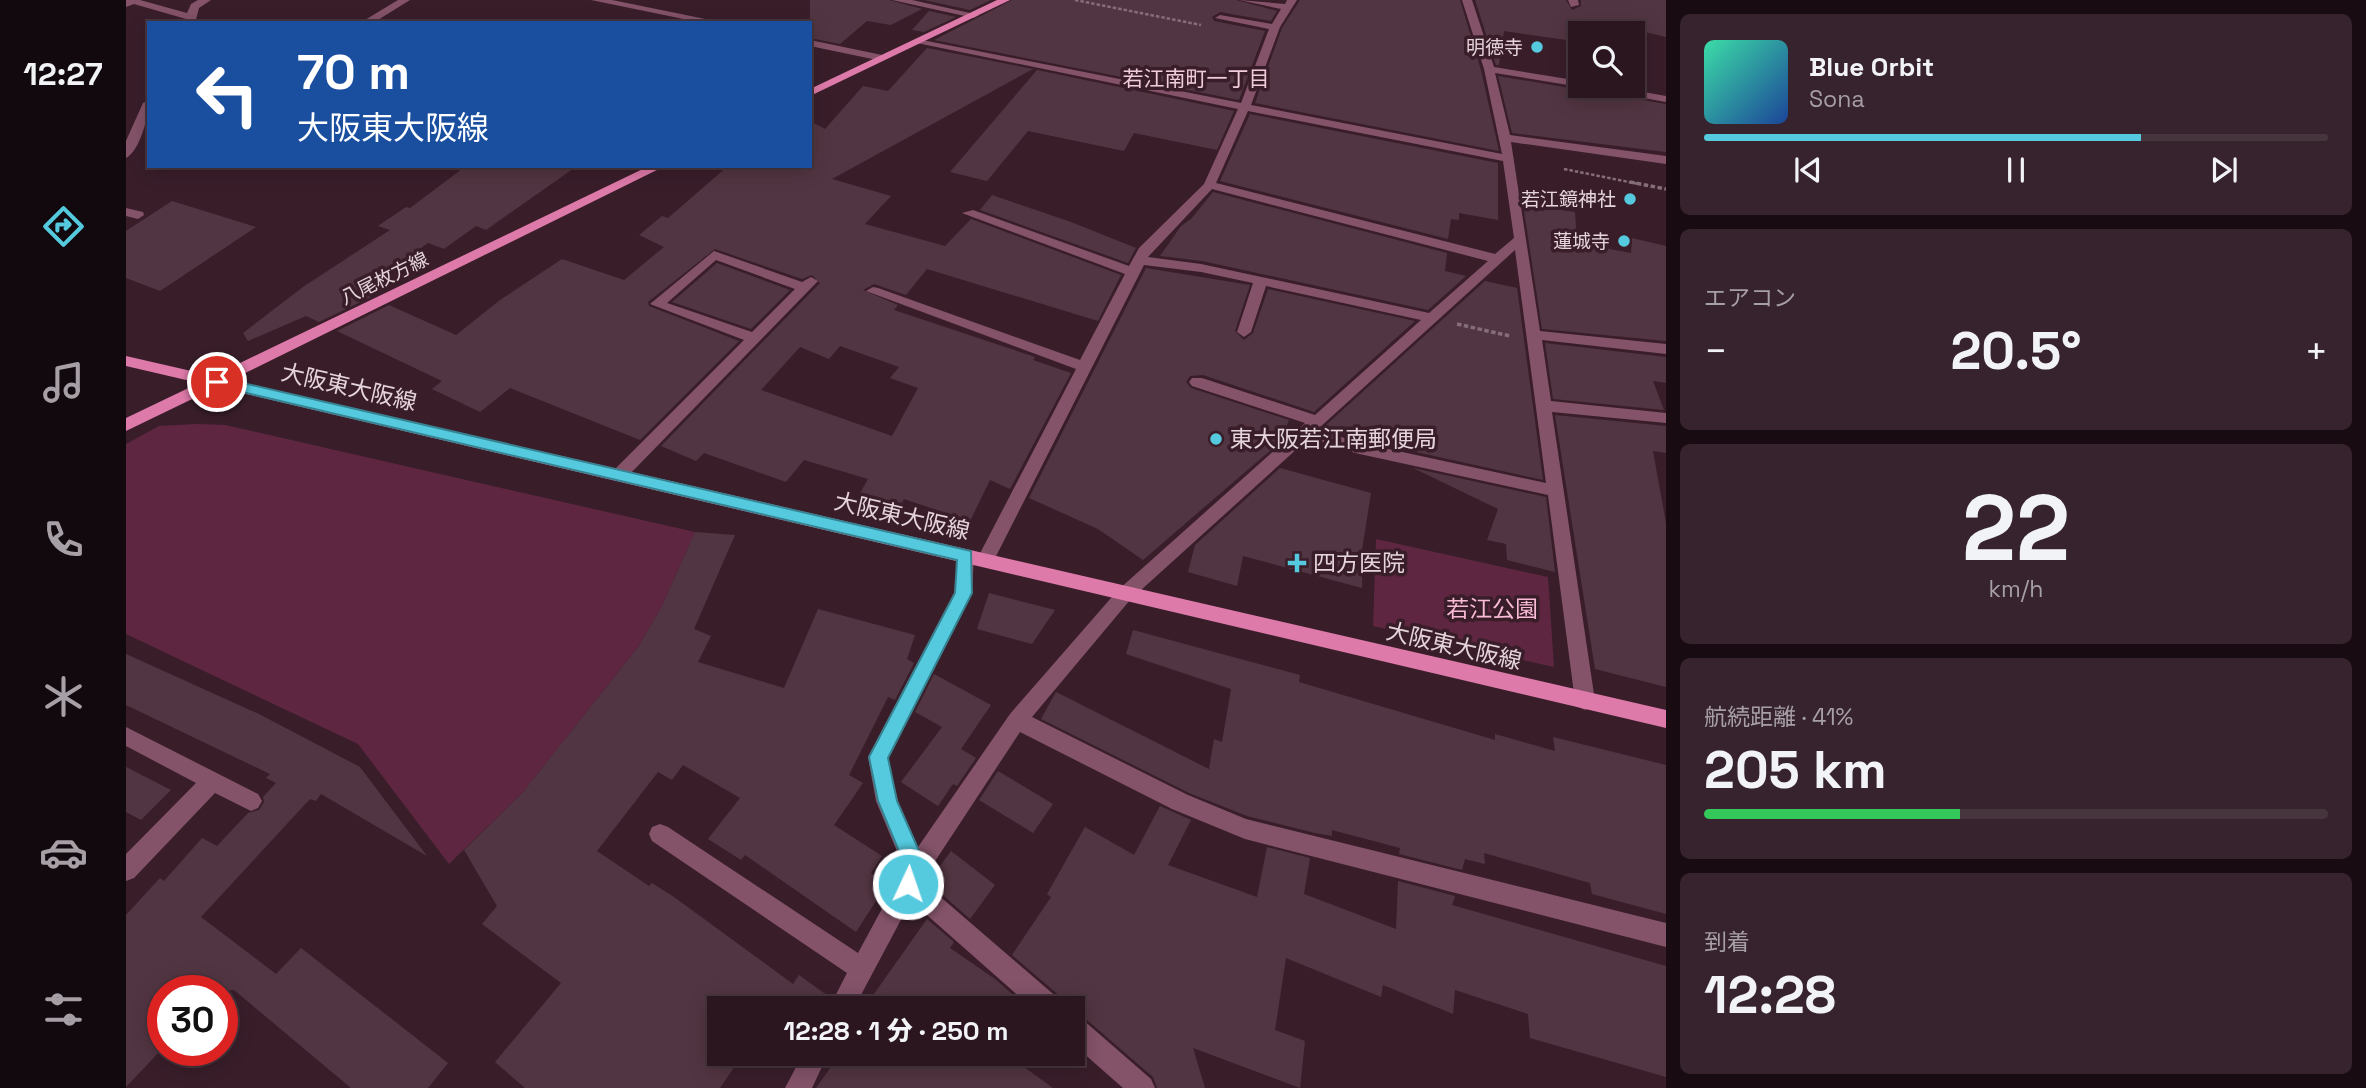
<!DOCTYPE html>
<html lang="ja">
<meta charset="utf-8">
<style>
body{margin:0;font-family:"Space Grotesk","Noto Sans JP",sans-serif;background:#37232d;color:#f1f3f6;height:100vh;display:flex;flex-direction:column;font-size:26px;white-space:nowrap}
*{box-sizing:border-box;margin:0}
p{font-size:23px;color:#a69fa5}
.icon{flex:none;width:38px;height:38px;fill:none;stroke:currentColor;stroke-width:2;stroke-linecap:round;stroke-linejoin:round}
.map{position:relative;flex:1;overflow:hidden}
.drawer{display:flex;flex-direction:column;gap:14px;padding:14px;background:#180c12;width:700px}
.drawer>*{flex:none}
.hud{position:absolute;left:21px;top:21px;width:665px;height:147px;border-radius:0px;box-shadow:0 4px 18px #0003,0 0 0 2px #47353e;background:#1a4fa0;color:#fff;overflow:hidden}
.tools{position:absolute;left:1442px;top:21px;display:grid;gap:14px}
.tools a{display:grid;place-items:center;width:77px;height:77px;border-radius:0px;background:#2b1620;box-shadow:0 4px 18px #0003,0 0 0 2px #47353e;font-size:35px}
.speed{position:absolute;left:21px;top:975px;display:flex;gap:14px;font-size:35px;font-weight:700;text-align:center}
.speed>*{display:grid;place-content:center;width:91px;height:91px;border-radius:50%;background:#2b1620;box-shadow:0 4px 18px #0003,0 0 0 2px #47353e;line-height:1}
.speed .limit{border:10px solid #d22;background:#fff;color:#111}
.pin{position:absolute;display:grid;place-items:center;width:60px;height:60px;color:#fff;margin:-30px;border:4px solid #fff;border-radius:50%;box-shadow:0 2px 7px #0007}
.me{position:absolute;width:77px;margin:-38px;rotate:3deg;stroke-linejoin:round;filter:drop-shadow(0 0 5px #0008)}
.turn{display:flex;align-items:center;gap:24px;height:147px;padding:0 35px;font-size:32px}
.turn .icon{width:91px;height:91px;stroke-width:2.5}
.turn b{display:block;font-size:49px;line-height:60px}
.big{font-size:52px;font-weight:800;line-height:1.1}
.drawer .card{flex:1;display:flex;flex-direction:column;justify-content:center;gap:10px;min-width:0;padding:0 24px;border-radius:10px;background:#37232d}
.drawer .dial{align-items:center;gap:0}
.dial b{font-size:91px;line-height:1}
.song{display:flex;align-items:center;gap:21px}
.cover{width:84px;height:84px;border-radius:10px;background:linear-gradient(135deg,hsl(160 70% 55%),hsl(220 70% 35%))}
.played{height:7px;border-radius:4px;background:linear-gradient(90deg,#55cadf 70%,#47353e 70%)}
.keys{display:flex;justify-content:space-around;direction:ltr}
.heat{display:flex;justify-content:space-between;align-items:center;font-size:38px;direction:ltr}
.charge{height:10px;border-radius:5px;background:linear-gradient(90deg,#34c759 41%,#47353e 0)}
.trip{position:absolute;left:581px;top:996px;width:378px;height:70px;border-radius:0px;background:#2b1620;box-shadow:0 4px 18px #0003,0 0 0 2px #47353e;font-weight:800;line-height:70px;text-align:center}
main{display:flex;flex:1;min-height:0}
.dock{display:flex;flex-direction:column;width:126px;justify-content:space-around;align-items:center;background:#11090d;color:#a69fa5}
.dock .icon{width:49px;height:49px}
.dock .current{color:#55cadf}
.dock b{font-size:32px;color:#f1f3f6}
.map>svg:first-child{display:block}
.green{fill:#5f2642}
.building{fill:#523542;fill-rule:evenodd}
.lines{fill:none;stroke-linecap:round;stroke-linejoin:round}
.path-far1{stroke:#856e78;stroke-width:2.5;stroke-dasharray:3.5 2;stroke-linecap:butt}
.path{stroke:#856e78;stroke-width:3.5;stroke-dasharray:4.5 2.5;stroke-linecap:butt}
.minor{fill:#845369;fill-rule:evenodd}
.major{fill:#de7aa9;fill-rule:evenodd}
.route{fill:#55cadf;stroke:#378391;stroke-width:2}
.poi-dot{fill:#55cadf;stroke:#391e2a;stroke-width:2.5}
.labels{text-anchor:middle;stroke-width:7;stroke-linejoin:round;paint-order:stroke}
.far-poi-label{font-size:19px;fill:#e6d4db;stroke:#391e2a;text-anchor:end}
.far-street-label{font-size:19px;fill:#e6d4db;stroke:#391e2a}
.far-neighbourhood-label{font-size:21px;fill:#f0ccda;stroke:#391e2a}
.street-label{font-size:23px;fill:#e6d4db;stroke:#391e2a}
.poi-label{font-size:23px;fill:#e6d4db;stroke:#391e2a;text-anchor:start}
.park-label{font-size:23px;fill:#f8bad4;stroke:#391e2a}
</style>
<main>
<nav class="dock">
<b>12:27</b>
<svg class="icon current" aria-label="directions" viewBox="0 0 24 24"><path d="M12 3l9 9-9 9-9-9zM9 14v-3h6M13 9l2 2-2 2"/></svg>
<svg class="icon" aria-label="music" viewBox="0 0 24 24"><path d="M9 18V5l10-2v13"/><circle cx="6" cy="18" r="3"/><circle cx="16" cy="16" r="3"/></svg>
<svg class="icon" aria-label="phone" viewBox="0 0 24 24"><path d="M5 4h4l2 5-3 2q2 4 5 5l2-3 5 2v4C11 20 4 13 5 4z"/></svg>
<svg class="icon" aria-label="climate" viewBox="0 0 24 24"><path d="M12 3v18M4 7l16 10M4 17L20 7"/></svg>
<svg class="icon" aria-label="car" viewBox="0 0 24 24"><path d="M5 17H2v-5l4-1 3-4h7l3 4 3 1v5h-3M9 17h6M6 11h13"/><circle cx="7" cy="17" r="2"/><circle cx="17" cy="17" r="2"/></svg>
<svg class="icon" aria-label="filters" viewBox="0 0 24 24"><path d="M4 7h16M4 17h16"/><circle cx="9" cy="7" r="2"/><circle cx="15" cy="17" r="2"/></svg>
</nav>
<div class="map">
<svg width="1540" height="1088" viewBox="0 0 1540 1088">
<rect width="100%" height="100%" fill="#391e2a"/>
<!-- green -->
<g class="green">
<polygon points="70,424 99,425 569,532 535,608 512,647 397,792 323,864 232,744 0,634 0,444 33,426"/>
<polygon points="1250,539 1422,577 1428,667 1247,626"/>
</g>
<!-- building -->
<g class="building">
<polygon points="684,0 763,0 796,9 765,25 741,21 714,44 684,38"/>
<polygon points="798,0 865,0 844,10"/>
<polygon points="886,0 1110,0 1151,11 1145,21 1094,12 1086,17 1088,21 1139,31 1113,100 808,40"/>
<polygon points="1174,0 1334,0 1355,70 1373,151 1129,103 1156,28"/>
<polygon points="1349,0 1440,0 1446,10 1455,6 1455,0 1540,0 1540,37 1511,30 1513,37 1507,36 1507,33 1468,33 1462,26 1453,33 1454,42 1378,31 1373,65 1370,65"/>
<polygon points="803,11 830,17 798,32 786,30"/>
<path d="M801 48 907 69 706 179 765 196 739 224 819 246 845 219 995 275 972 321 801 269 780 295 748 284 737 290 772 305 768 310 909 357 907 360 945 373 884 489 864 480 844 521 778 499 774 507 733 495 742 479 678 460 660 482 578 453 570 461 535 446 694 283 686 275 676 279 589 249 522 302 523 306 613 341 514 440 384 388 354 412 306 389 316 381 211 331 263 305 330 335 374 300 436 259 498 280 538 247 513 235 536 216 542 218 602 166H684V121L699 129 737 86 762 91ZM714 346 773 367 764 378 792 388 766 436 635 390 674 347 703 359Z"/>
<polygon points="911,70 1108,111 1091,150 1008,133 998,151 902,131 861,181 824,172"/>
<polygon points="1372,76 1540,104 1540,152 1386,133"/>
<polygon points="1124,114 1372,163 1372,220 1333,213 1333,220 1325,219 1322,239 1094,181"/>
<polygon points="340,166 451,166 360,230 350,226 318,249 302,243 234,292 245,297 193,322 180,316 122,341 117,333 177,287 264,230 252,226 280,207 284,208"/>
<polygon points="1087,192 1321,253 1319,271 1340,276 1302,310 1076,261 1034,256 1055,226 1065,219"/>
<polygon points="866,195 945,222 1010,248 1002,263 854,210"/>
<polygon points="46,201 130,227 34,291 0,278 0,231"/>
<polygon points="1397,204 1449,212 1451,243 1505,253 1506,238 1540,246 1540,341 1416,329"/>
<polygon points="591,263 664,290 625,329 546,302"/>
<polygon points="1020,268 1124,285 1109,331 1118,340 1127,333 1142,289 1289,321 1188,412 1077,375 1064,376 1060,382 1065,388 1163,420 1154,442 1017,560 972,529 903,498"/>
<polygon points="1359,281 1391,288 1417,480 1231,439 1199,426"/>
<polygon points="1419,343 1540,357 1540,383 1527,381 1538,410 1427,399"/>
<polygon points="1429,415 1540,426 1540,453 1527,451 1540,523 1540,687 1469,669"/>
<polygon points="1154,468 1245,493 1236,550 1236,588 1117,556 1111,586 1062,572 1069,545"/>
<polygon points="1287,468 1420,497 1429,572 1381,560 1380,544 1361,540 1372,509"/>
<polygon points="569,532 609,535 568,629 585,636 572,662 658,688 692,609 789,635 781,659 788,663 769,700 762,697 723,775 737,783 708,825 756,856 745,873 761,884 730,932 619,855 615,860 582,839 614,798 557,765 546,780 532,772 471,851 523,886 526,883 548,897 667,984 673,975 705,998 701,1008 593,1008 593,1054 617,1054 594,1088 399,1088 369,1062 435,983 356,924 371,906 338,850 397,792 512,647 535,608"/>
<polygon points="863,593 929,610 906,644 851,629"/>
<polygon points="1007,630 1174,675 1173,682 1369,740 1369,734 1429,751 1427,737 1540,765 1540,914 1466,894 1464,883 1358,853 1359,864 1339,859 1336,870 1273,854 1274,848 1206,830 1206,836 1189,833 1121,816 1063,793 915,719 930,692 1083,769 1088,739 1096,742 1105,689 1000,654"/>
<polygon points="0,654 133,714 234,767 301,856 195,794 190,801 184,799 75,917 150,974 175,948 322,1063 302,1088 225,1088 108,990 37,990 37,1048 0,1087 0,915 34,878 38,881 76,838 91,846 122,813 133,810 138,802 137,797 150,783 140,778 144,774 0,705"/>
<polygon points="808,674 865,705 835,749 850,758 831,786 827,784 812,806 775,782 816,727 789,712"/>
<polygon points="0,767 45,790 15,820 0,812"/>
<polygon points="872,771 927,804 907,833 853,800"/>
<polygon points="1034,806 1065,820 1042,865 1131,897 1141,847 1184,858 1178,894 1270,929 1272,881 1329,896 1326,905 1540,966 1540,1077 1404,1038 1402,1014 1329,990 1327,1014 1257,985 1255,997 1160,958 1149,1030 1179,1041 1174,1088 1067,1048 1079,1088 1031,1088 1027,1077 947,1008 938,1008 935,997 886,955 925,897 921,894 959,827 1008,855"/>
<polygon points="825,851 869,885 844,919 802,882"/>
<polygon points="801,919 828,942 824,948 869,979 902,1008 738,1008"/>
<polygon points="714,1054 885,1054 883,1056 927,1088 690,1088"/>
</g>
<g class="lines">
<!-- path-far1 -->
<g class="path-far1">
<polyline points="949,0 1075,25"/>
<polyline points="1438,169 1513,184"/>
</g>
<!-- path -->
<g class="path">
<polyline points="1504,182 1540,189"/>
<polyline points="1331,324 1384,336"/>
</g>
<!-- minor -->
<g class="minor">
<polygon points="0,0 14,0 61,13 65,4 72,0 85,0 73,8 69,23 59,23 60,19 8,4 0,7"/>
<polygon points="272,0 284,0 247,23 234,23"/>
<polygon points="465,0 486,0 599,23 577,23"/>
<polygon points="766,0 786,0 853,15 848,18"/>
<path d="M1113 0 1159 4 1161 0H1171L1154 27 1125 105 1376 154 1358 69 1336 0H1346L1368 67 1454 81V86H1458L1454 87 1369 73 1384 135 1540 156V164L1385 142 1414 331 1540 344V354L1416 340 1425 401 1540 413V423L1426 412 1469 701 1466 707 1459 710 1452 707 1449 701 1422 495 1229 453 1183 438 1004 600 906 717 1062 795 1120 819 1540 923V947L1119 839 1046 809 894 732 796 881 933 999 936 1008H906L785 901 728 1008H703L721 973 526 841 523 834 526 827 534 824 542 827 732 953 778 868 750 801 742 757 828 593 833 551H845L848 556 846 593 762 758 772 801 792 847 884 714 992 590 1179 423 1066 386 1063 382 1066 378H1076L1189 415 1295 320 1140 286 1125 332 1118 337 1111 332 1127 283 1075 272 1018 265 865 566H853L850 561 950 369 740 291 747 287 752 288 954 360 999 274 836 213 847 210 1003 266 1013 248 1078 184 1112 109 786 42 791 39 1115 103 1143 29 1089 18 1094 15 1146 24 1155 9ZM1122 111 1377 161 1388 238 1369 254 1090 183ZM1086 189 1362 261 1303 313 1075 264 1022 257ZM1389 250 1420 483 1230 442 1192 429Z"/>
<polygon points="1442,0 1452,0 1453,5 1445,7"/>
<polygon points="1461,29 1465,30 1466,33 1456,33"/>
<polygon points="684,40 756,55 761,58 756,61 684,46"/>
<polygon points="1462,86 1484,86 1540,96 1540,102 1467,89"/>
<path d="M23 100C23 115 14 151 0 158V141L17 103Z"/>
<polygon points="0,208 17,212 18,215 12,219 0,216"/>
<path d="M588 251 676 282 685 277 692 281 500 478H488L486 474 488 470 618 340 524 304ZM590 260 669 289 626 332 541 303Z"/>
<polygon points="0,727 132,794 136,801 132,808 125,811 89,793 8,878 0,881 0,854 70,783 0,746"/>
<polygon points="947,1016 956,1019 1025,1079 1029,1088 997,1088 947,1044"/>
<polygon points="677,1054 702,1054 686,1088 659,1088"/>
</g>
<!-- major -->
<g class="major">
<polygon points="871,0 884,0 684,96 684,89"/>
<polygon points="523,166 539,166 105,380 1540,710 1540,728 91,387 0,431 0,418 73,383 0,366 0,356 87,376"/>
</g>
</g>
<!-- route -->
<polygon class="route" points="91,377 845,551 846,593 762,758 771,801 801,869 789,891 782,894 775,891 772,884 780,868 752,801 743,757 829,593 831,560 86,385 84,382"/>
<!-- markers -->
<g class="poi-dot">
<circle cx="1411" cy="47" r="7"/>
<circle cx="1504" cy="199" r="7"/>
<circle cx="1498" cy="241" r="7"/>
<circle cx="1090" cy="439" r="7"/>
<path d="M1167.5 552.5h7v7h7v7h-7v7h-7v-7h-7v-7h7z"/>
</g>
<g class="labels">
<!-- far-poi labels -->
<g class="far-poi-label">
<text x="1397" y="54">明徳寺</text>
<text x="1490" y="206">若江鏡神社</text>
<text x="1484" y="248">蓮城寺</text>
</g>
<!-- far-street labels -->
<g class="far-street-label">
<text transform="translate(258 278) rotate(-26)" y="7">八尾枚方線</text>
</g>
<!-- far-neighbourhood labels -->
<g class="far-neighbourhood-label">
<text x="1070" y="86">若江南町一丁目</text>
</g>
<!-- street labels -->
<g class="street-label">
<text transform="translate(223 387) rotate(13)" y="8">大阪東大阪線</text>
<text transform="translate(776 516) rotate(13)" y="8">大阪東大阪線</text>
<text transform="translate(1328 646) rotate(13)" y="8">大阪東大阪線</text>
</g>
<!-- poi labels -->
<g class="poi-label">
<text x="1104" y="447">東大阪若江南郵便局</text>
<text x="1187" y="571">四方医院</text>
</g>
<!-- park labels -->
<g class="park-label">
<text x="1366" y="617">若江公園</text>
</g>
</g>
</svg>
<div class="tools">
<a><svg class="icon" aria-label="search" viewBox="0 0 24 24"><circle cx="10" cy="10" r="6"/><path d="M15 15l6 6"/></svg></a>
</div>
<div class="speed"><div class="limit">30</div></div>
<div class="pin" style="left:91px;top:382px;background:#d93025"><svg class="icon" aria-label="arrive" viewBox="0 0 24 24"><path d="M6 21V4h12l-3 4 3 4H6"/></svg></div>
<svg class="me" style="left:782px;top:884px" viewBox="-20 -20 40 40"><circle r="17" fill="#55cadf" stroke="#fff" stroke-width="3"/><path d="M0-11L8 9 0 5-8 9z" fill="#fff"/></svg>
<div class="trip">12:28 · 1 分 · 250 m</div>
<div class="hud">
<div class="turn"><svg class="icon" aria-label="left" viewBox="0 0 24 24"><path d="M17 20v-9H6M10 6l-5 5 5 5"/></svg><div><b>70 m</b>大阪東大阪線</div></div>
</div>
</div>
<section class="drawer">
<div class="card">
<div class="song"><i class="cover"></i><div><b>Blue Orbit</b><p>Sona</p></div></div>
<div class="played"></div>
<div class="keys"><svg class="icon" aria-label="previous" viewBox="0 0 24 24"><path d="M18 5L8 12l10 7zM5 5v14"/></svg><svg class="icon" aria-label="pause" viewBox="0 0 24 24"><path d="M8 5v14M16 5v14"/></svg><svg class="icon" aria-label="next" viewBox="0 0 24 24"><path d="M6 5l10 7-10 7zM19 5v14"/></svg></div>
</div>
<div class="card"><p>エアコン</p>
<div class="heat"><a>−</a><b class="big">20.5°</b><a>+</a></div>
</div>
<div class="card dial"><b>22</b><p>km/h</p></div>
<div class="card"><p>航続距離 · 41%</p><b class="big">205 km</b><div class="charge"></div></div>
<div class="card"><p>到着</p><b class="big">12:28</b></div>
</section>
</main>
